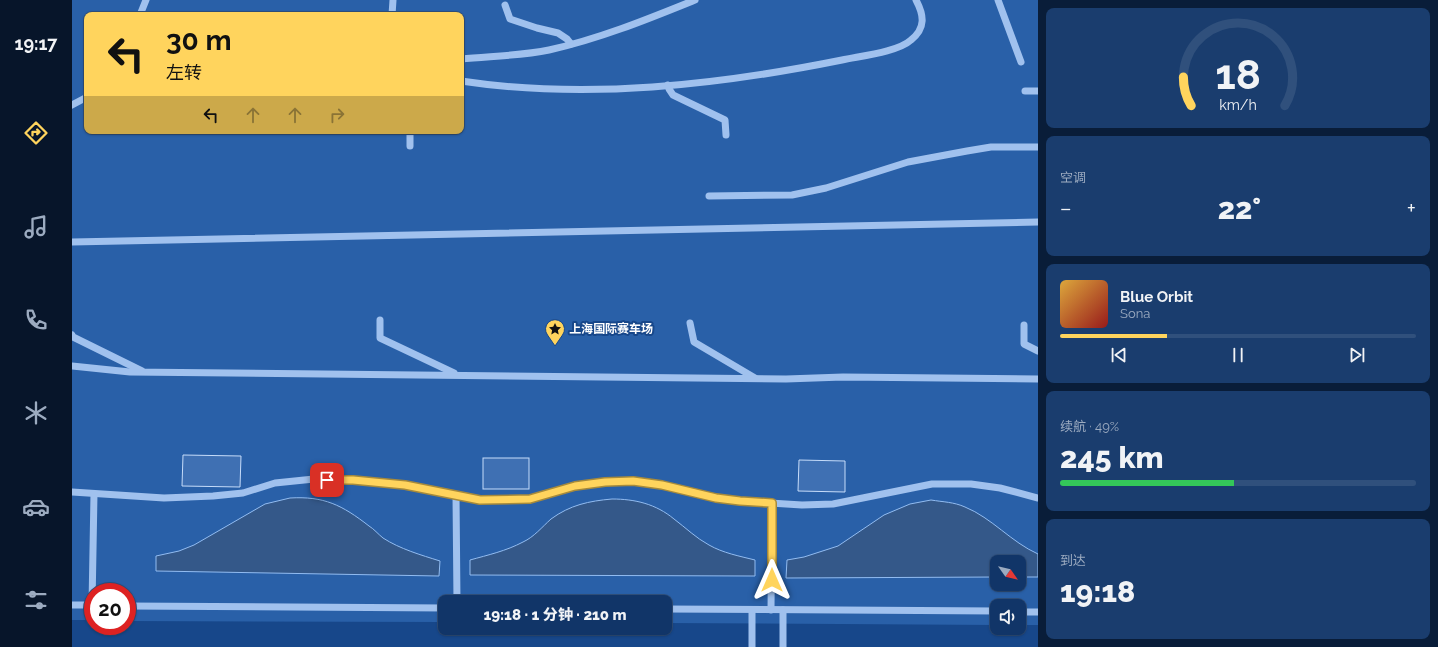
<!DOCTYPE html>
<html lang="zh">
<meta charset="utf-8">
<style>
body{margin:0;font-family:Raleway,"Noto Sans SC",sans-serif;background:#1a3d6e;color:#f1f3f6;height:100vh;display:flex;flex-direction:column;font-size:15px;white-space:nowrap}
*{box-sizing:border-box;margin:0}
p{font-size:13px;color:#9cabc0}
.icon{flex:none;width:22px;height:22px;fill:none;stroke:currentColor;stroke-width:2;stroke-linecap:round;stroke-linejoin:round}
.map{position:relative;flex:1;overflow:hidden}
.side{display:flex;flex-direction:column;gap:8px;padding:8px;background:#091d39;width:400px}
.side>*{flex:none}
.hud{position:absolute;left:12px;top:12px;width:380px;height:122px;border-radius:8px;box-shadow:0 1px 3px #0004,0 0 0 1px #30507c;background:#ffd45d;color:#111;overflow:hidden}
.needle{width:26px;rotate:124deg}
.buttons{position:absolute;left:918px;top:555px;display:grid;gap:8px}
.buttons a{display:grid;place-items:center;width:36px;height:36px;border-radius:8px;background:#113568;box-shadow:0 1px 3px #0004,0 0 0 1px #30507c;font-size:20px}
.speed{position:absolute;left:12px;top:583px;display:flex;gap:8px;font-size:20px;font-weight:700;text-align:center}
.speed>*{display:grid;place-content:center;width:52px;height:52px;border-radius:50%;background:#113568;box-shadow:0 1px 3px #0004,0 0 0 1px #30507c;line-height:1}
.speed .limit{border:6px solid #d22;background:#fff;color:#111}
.pin{position:absolute;display:grid;place-items:center;width:34px;height:34px;color:#fff;margin:-17px;border-radius:8px;box-shadow:0 2px 6px #0006}
.me{position:absolute;width:44px;margin:-22px;rotate:0deg;stroke-linejoin:round;filter:drop-shadow(0 0 3px #0008)}
.turn{display:flex;align-items:center;gap:14px;height:84px;padding:0 16px;font-size:18px}
.turn .icon{width:52px;height:52px;stroke-width:2.5}
.turn b{display:block;font-size:28px;line-height:34px}
.lanes{display:flex;align-items:center;height:38px;padding:0 16px;background:#0003;justify-content:center;gap:20px;direction:ltr}
.lanes .off{opacity:.35}
.big{font-size:30px;font-weight:800;line-height:1.1}
.side .card{flex:1;display:flex;flex-direction:column;justify-content:center;gap:6px;min-width:0;padding:0 14px;border-radius:8px;background:#1a3d6e}
.side .dial{align-items:center;gap:0}
.dial svg{height:104px;overflow:visible;fill:none;stroke:#30507c;stroke-width:7;stroke-linecap:round;text-anchor:middle}
.dial text{fill:#f1f3f6;stroke:none}
.song{display:flex;align-items:center;gap:12px}
.cover{width:48px;height:48px;border-radius:6px;background:linear-gradient(135deg,hsl(40 70% 55%),hsl(0 70% 35%))}
.played{height:4px;border-radius:2px;background:linear-gradient(90deg,#ffd45d 30%,#30507c 30%)}
.keys{display:flex;justify-content:space-around;direction:ltr}
.heat{display:flex;justify-content:space-between;align-items:center;font-size:22px;direction:ltr}
.charge{height:6px;border-radius:3px;background:linear-gradient(90deg,#34c759 49%,#30507c 0)}
.trip{position:absolute;left:366px;top:595px;width:234px;height:40px;border-radius:8px;background:#113568;box-shadow:0 1px 3px #0004,0 0 0 1px #30507c;font-weight:800;line-height:40px;text-align:center}
main{display:flex;flex:1;min-height:0}
.tab-bar{display:flex;flex-direction:column;width:72px;justify-content:space-around;align-items:center;background:#07152a;color:#9cabc0}
.tab-bar .icon{width:28px;height:28px}
.tab-bar .on{color:#ffd45d}
.tab-bar b{font-size:18px;color:#f1f3f6}
.map>svg:first-child{display:block}
.green{fill:#2960a8;fill-rule:evenodd}
.water{fill:#345889;stroke:#92bcf1}
.building{fill:#3f70b3;stroke:#c6dcfa}
.lines{fill:none;stroke-linecap:round;stroke-linejoin:round}
.minor{stroke:#a0c1ee;stroke-width:7}
.route-casing{stroke:#a68a3c;stroke-width:10}
.route{stroke:#ffd45d;stroke-width:7}
.labels{text-anchor:middle;stroke-width:4;stroke-linejoin:round;paint-order:stroke}
.poi-label{font-size:12px;font-weight:bold;fill:#fff;stroke:#17478a;text-anchor:start}
</style>
<main>
<nav class="tab-bar">
<b>19:17</b>
<svg class="icon on" aria-label="directions" viewBox="0 0 24 24"><path d="M12 3l9 9-9 9-9-9zM9 14v-3h6M13 9l2 2-2 2"/></svg>
<svg class="icon" aria-label="music" viewBox="0 0 24 24"><path d="M9 18V5l10-2v13"/><circle cx="6" cy="18" r="3"/><circle cx="16" cy="16" r="3"/></svg>
<svg class="icon" aria-label="phone" viewBox="0 0 24 24"><path d="M5 4h4l2 5-3 2q2 4 5 5l2-3 5 2v4C11 20 4 13 5 4z"/></svg>
<svg class="icon" aria-label="climate" viewBox="0 0 24 24"><path d="M12 3v18M4 7l16 10M4 17L20 7"/></svg>
<svg class="icon" aria-label="car" viewBox="0 0 24 24"><path d="M5 17H2v-5l4-1 3-4h7l3 4 3 1v5h-3M9 17h6M6 11h13"/><circle cx="7" cy="17" r="2"/><circle cx="17" cy="17" r="2"/></svg>
<svg class="icon" aria-label="filters" viewBox="0 0 24 24"><path d="M4 7h16M4 17h16"/><circle cx="9" cy="7" r="2"/><circle cx="15" cy="17" r="2"/></svg>
</nav>
<div class="map">
<svg width="966" height="647" viewBox="0 0 966 647">
<rect width="100%" height="100%" fill="#17478a"/>
<!-- green -->
<path class="green" d="M0 0H966V625H947V606H925V625L593 623V602H373V622L55 621V592H21V620H0ZM15 15H389V131H15ZM925 562H947V584H925Z"/>
<!-- water -->
<g class="water">
<path d="M218 498C252 496 270 505 297 526 302 529 306 534 311 538 328 549 349 555 368 561L367 576 84 571V556L107 551 122 545 193 504Z"/>
<path d="M540 499C563 499 584 504 602 519 614 528 624 538 637 545 651 553 667 556 683 560V576L398 575V560C416 555 434 551 451 542 462 537 470 527 479 519 498 505 517 501 540 499Z"/>
<path d="M859 500C871 502 882 502 893 507 920 518 939 542 966 554V577H947V562H925V577L714 578 715 560 732 557 766 546 812 515 838 504Z"/>
</g>
<!-- building -->
<g class="building">
<polygon points="111,455 169,456 168,487 110,486"/>
<rect x="411" y="458" width="46" height="31"/>
<polygon points="727,460 773,461 773,492 726,491"/>
</g>
<g class="lines">
<!-- minor -->
<g class="minor">
<polyline points="926,0 949,62"/>
<polyline points="433,5 438,19 465,28 486,33 495,39 499,44"/>
<polyline points="68,15 74,0"/>
<polyline points="320,15 321,0"/>
<path d="M389 59C419 56 448 56 477 50 527 39 576 19 623 0"/>
<path d="M389 81C515 100 646 85 770 60 788 56 826 52 839 40 854 28 852 15 844 0"/>
<polyline points="596,85 597,89 601,95 653,120 654,135"/>
<polyline points="953,91 966,91"/>
<polyline points="0,105 15,97"/>
<polyline points="338,131 338,146"/>
<polyline points="637,196 720,195 754,188 836,162 895,151 919,147 966,147"/>
<polyline points="0,242 966,222"/>
<polyline points="308,320 308,338 382,373"/>
<polyline points="618,323 622,342 683,378"/>
<polyline points="952,325 952,344 966,351"/>
<polyline points="0,335 1,337 70,371"/>
<polyline points="0,366 58,372 714,379 771,377 966,379"/>
<polyline points="0,492 92,498 141,496 171,493 203,483 242,479 281,480 333,485 408,500 458,499 503,486 533,482 561,481 590,485 644,498 668,501 730,505 761,504 860,484 899,484 928,488 966,498"/>
<polyline points="384,495 385,602"/>
<polyline points="0,605 21,605"/>
<polyline points="20,605 22,494"/>
<polyline points="55,606 373,608"/>
<polyline points="593,609 925,611"/>
<polyline points="680,610 680,647"/>
<polyline points="699,610 700,503"/>
<polyline points="947,612 966,612"/>
<polyline points="711,647 711,610"/>
</g>
</g>
<g class="lines">
<defs>
<polyline id="route" points="255,480 281,480 333,485 408,500 458,499 503,486 533,482 561,481 590,485 644,498 668,501 700,503 700,580"/>
</defs>
<!-- route casing -->
<use href="#route" class="route-casing"/>
<!-- route -->
<use href="#route" class="route"/>
</g>
<!-- icons -->
<defs>
<symbol id="sight-pin" viewBox="-11 -11 22 30"><path d="M0 17L-7.5 6A9.5 9.5 0 1 1 7.5 6Z" fill="#ffd45d" stroke="#17478a"/><path d="M0-6L1.8-2.2L6-1.7L2.9 1.2L3.7 5.4L0 3.3L-3.7 5.4L-2.9 1.2L-6-1.7L-1.8-2.2Z" fill="#111"/></symbol>
</defs>
<g fill-rule="evenodd">
<use href="#sight-pin" x="472" y="318" width="22" height="30"/>
</g>
<g class="labels">
<!-- poi labels -->
<g class="poi-label">
<text x="497" y="333">上海国际赛车场</text>
</g>
</g>
</svg>
<div class="buttons">
<a><svg class="needle" viewBox="-14 -14 28 28"><path d="M0-13l5 13h-10z" fill="#e53935"/><path d="M0 13l5-13h-10z" fill="#9cabc0"/></svg></a>
<a><svg class="icon" aria-label="sound" viewBox="0 0 24 24"><path d="M4 9h4l5-4v14l-5-4H4zM17 9q2 3 0 6"/></svg></a>
</div>
<div class="speed"><div class="limit">20</div></div>
<div class="pin" style="left:255px;top:480px;background:#d93025"><svg class="icon" aria-label="arrive" viewBox="0 0 24 24"><path d="M6 21V4h12l-3 4 3 4H6"/></svg></div>
<svg class="me" style="left:700px;top:580px" viewBox="-20 -20 40 40"><path d="M0-17L14 15 0 8-14 15z" fill="#ffd45d" stroke="#fff" stroke-width="4"/></svg>
<div class="trip">19:18 · 1 分钟 · 210 m</div>
<div class="hud">
<div class="turn"><svg class="icon" aria-label="left" viewBox="0 0 24 24"><path d="M17 20v-9H6M10 6l-5 5 5 5"/></svg><div><b>30 m</b>左转</div></div>
<div class="lanes"><svg class="icon" aria-label="left" viewBox="0 0 24 24"><path d="M17 20v-9H6M10 6l-5 5 5 5"/></svg><svg class="icon off" aria-label="ahead" viewBox="0 0 24 24"><path d="M12 20V5M6 11l6-6 6 6"/></svg><svg class="icon off" aria-label="ahead" viewBox="0 0 24 24"><path d="M12 20V5M6 11l6-6 6 6"/></svg><svg class="icon off" aria-label="right" viewBox="0 0 24 24"><path d="M7 20v-9h11M14 6l5 5-5 5"/></svg></div>
</div>
</div>
<section class="side">
<div class="card dial"><svg viewBox="0 0 100 80">
<path d="M14 69A42 42 0 1 1 86 69"/>
<path d="M14 69A42 42 0 0 1 8 47" stroke="#ffd45d"/>
<text x="50" y="56" font-size="32" font-weight="700">18</text>
<text x="50" y="72" font-size="11">km/h</text>
</svg></div>
<div class="card"><p>空调</p>
<div class="heat"><a>−</a><b class="big">22°</b><a>+</a></div>
</div>
<div class="card">
<div class="song"><i class="cover"></i><div><b>Blue Orbit</b><p>Sona</p></div></div>
<div class="played"></div>
<div class="keys"><svg class="icon" aria-label="previous" viewBox="0 0 24 24"><path d="M18 5L8 12l10 7zM5 5v14"/></svg><svg class="icon" aria-label="pause" viewBox="0 0 24 24"><path d="M8 5v14M16 5v14"/></svg><svg class="icon" aria-label="next" viewBox="0 0 24 24"><path d="M6 5l10 7-10 7zM19 5v14"/></svg></div>
</div>
<div class="card"><p>续航 · 49%</p><b class="big">245 km</b><div class="charge"></div></div>
<div class="card"><p>到达</p><b class="big">19:18</b></div>
</section>
</main>
